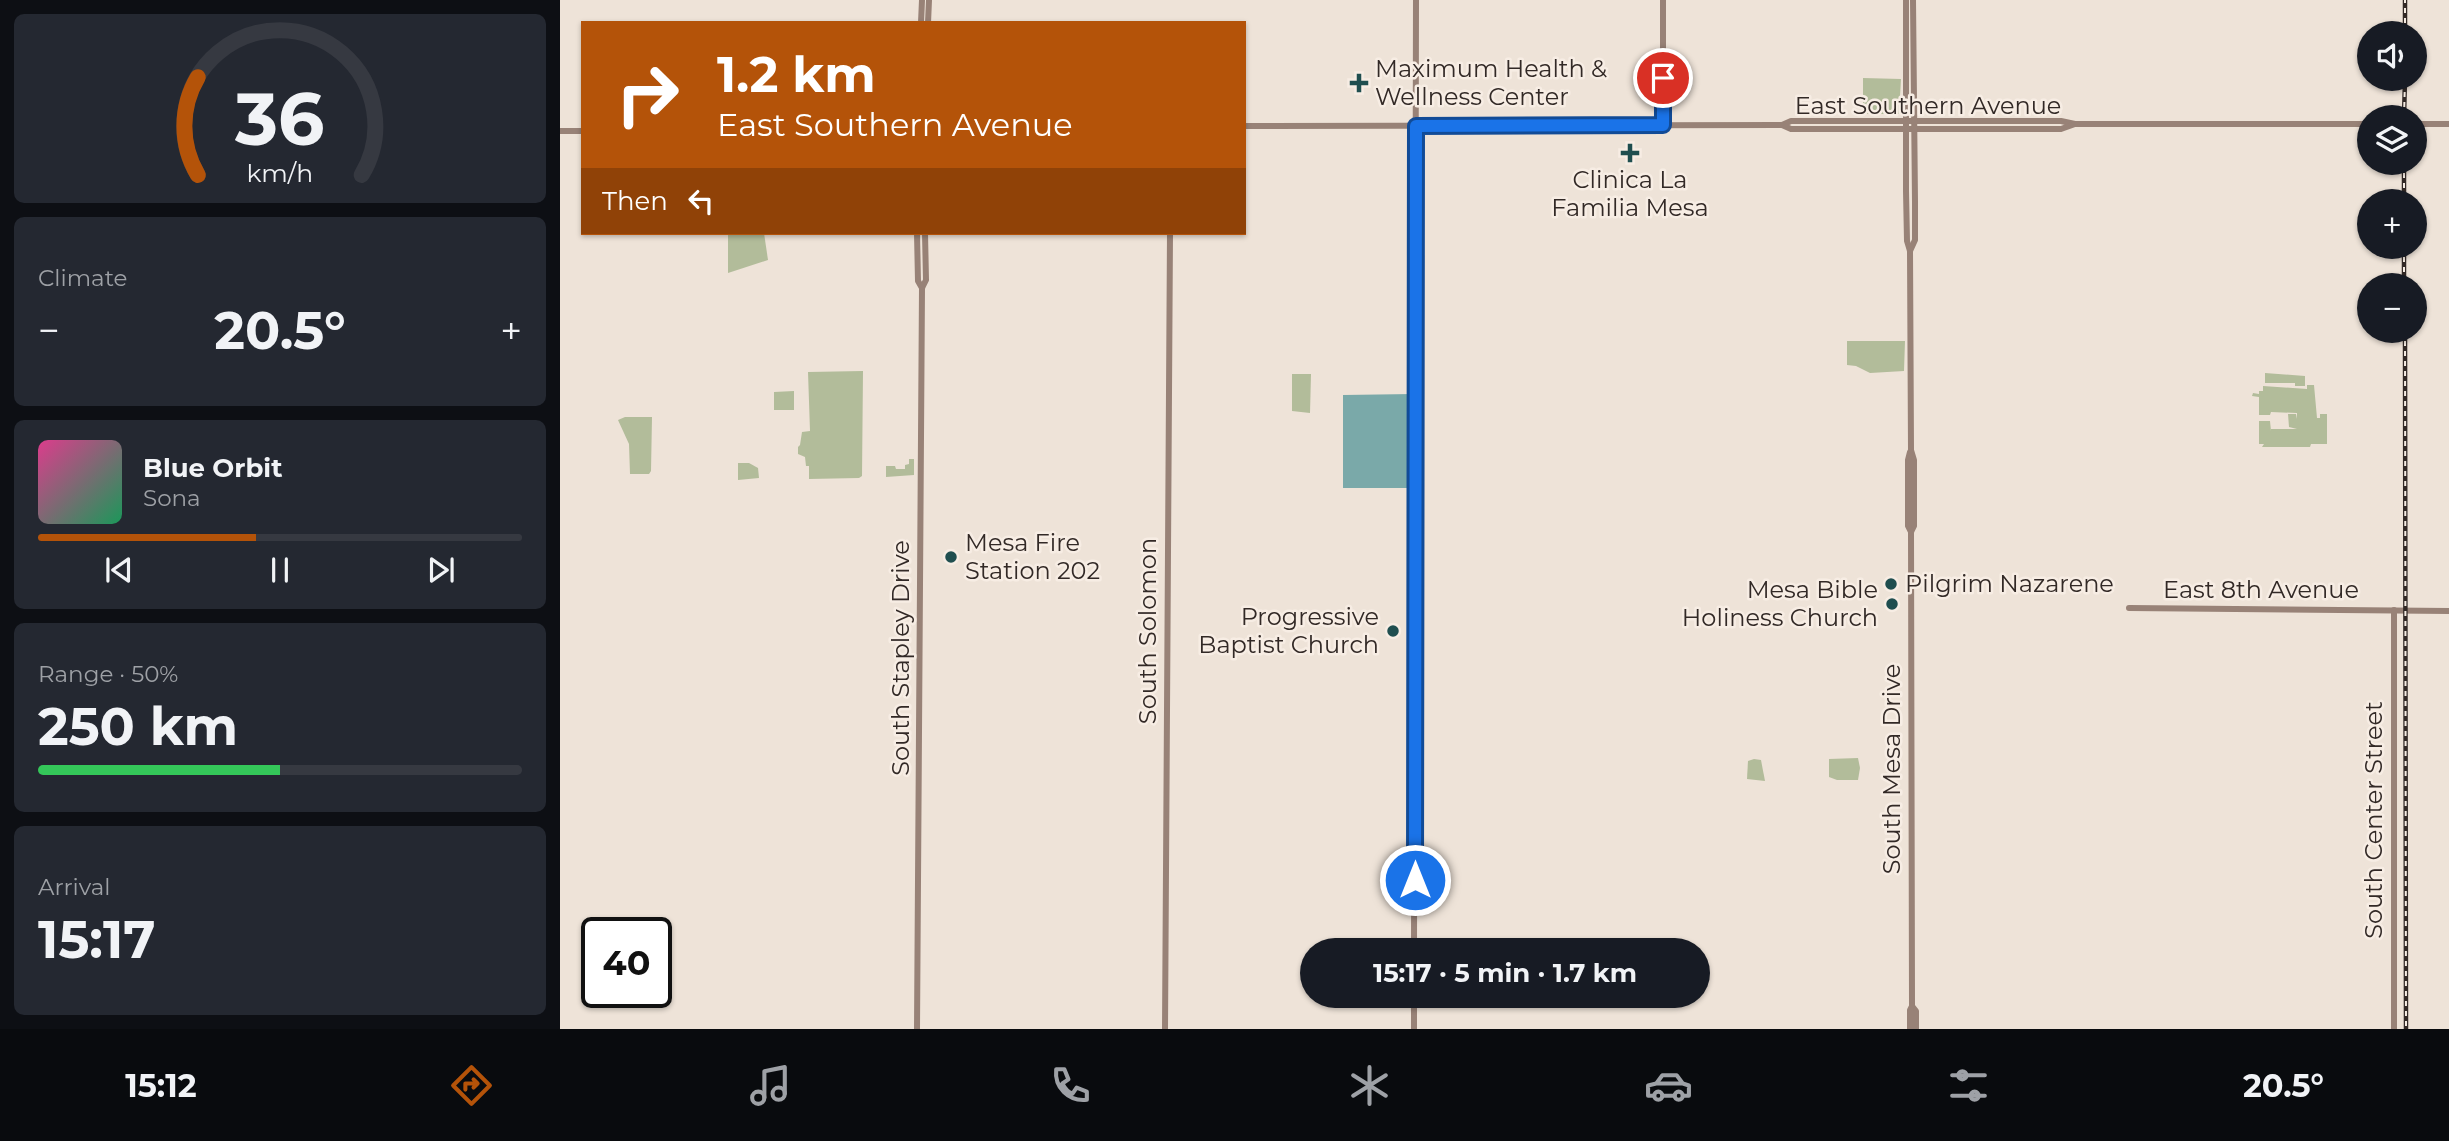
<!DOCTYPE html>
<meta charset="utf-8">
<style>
body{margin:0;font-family:Montserrat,sans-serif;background:#242831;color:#f1f3f6;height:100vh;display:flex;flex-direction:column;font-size:26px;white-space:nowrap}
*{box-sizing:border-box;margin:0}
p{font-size:23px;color:#9ea1a6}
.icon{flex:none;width:38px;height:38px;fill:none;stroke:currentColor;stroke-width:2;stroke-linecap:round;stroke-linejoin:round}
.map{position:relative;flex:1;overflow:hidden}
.details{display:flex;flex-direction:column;gap:14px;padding:14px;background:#0d0f14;width:560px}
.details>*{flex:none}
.guide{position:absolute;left:21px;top:21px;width:665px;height:214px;border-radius:0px;box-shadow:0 2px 5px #0004;background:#b45309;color:#fff;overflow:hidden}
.tools{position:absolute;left:1797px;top:21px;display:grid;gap:14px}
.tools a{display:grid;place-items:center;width:70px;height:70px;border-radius:50%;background:#171b24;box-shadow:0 2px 5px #0004;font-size:35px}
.speed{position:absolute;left:21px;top:917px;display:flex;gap:14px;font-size:35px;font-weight:700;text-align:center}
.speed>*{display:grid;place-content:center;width:91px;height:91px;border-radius:50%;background:#171b24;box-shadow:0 2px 5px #0004;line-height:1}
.speed .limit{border:4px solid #111;border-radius:10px;background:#fff;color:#111}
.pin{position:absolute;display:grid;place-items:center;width:60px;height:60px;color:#fff;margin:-30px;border:4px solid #fff;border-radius:50%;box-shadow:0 2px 7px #0007}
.me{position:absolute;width:77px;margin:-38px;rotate:0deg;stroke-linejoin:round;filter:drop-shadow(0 0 5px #0008)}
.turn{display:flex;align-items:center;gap:24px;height:147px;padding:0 21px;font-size:32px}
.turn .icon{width:91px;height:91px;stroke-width:2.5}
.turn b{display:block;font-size:49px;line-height:60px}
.then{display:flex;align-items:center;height:66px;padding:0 21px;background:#0003;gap:14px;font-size:26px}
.big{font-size:52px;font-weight:700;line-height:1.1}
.details .card{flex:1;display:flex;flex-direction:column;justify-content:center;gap:10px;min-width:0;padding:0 24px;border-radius:10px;background:#242831}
.details .dial{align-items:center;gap:0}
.dial svg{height:182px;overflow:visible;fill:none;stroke:#363941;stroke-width:7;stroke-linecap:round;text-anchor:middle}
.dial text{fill:#f1f3f6;stroke:none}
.song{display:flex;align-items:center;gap:21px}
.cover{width:84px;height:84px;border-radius:10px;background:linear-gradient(135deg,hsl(330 70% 55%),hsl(150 70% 35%))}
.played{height:7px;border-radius:4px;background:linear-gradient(90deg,#b45309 45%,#363941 45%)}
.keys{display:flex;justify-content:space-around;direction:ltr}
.heat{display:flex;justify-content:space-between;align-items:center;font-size:38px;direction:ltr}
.charge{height:10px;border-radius:5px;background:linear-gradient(90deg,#34c759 50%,#363941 0)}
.trip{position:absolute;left:740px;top:938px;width:410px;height:70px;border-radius:35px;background:#171b24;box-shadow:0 2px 5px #0004;font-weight:700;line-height:70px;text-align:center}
.menu{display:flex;height:112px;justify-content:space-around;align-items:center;background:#090b0e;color:#9ea1a6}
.menu .icon{width:49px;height:49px}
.menu .on{color:#b45309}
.menu b{font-size:32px;color:#f1f3f6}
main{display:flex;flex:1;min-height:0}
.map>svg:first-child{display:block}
.green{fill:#b2bc9a}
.water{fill:#7aa9a9}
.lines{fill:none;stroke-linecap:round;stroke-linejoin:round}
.secondary{stroke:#988277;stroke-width:6}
.rail-casing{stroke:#322926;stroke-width:4.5}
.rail{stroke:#f7ede4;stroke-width:2;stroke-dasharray:5;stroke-linecap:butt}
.route-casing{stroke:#114b97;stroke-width:18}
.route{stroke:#1a73e8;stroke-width:12}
.poi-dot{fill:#1f4e4f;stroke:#f7ede4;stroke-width:2.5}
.labels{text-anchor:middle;stroke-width:5;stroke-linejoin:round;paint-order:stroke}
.poi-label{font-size:24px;fill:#322926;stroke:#f7ede4;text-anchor:start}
.street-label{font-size:24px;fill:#322926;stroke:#f7ede4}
</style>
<main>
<section class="details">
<div class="card dial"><svg viewBox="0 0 100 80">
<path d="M14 69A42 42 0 1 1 86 69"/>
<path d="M14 69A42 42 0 0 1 14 26" stroke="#b45309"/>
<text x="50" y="56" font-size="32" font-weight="700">36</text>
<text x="50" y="72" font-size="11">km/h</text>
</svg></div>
<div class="card"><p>Climate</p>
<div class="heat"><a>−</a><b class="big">20.5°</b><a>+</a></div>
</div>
<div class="card">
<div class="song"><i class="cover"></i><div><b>Blue Orbit</b><p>Sona</p></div></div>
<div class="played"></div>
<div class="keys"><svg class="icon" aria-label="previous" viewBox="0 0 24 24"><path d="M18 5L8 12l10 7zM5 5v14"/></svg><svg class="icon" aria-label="pause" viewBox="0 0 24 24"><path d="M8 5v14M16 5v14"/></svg><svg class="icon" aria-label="next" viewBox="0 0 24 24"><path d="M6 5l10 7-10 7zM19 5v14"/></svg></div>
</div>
<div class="card"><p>Range · 50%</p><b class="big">250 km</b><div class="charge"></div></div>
<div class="card"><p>Arrival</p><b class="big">15:17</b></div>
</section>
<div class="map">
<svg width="1889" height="1029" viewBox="0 0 1889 1029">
<rect width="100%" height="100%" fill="#eee3d8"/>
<!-- green -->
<g class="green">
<polygon points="1303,78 1341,79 1339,114 1303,114"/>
<polygon points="168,233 204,233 208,260 168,273"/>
<polygon points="1287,341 1345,341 1344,371 1310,373 1296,366 1287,365"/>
<polygon points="303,371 302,476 299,478 249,479 249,466 246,466 245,457 238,454 238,447 240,445 242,432 250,431 248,372"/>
<polygon points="1705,373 1745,376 1745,386 1735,386 1735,383 1705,383"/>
<polygon points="732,374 751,374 750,413 732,411"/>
<polygon points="1747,385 1754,385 1757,418 1760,418 1760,414 1767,414 1767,444 1751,444 1750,447 1702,447 1704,444 1699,444 1699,421 1710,421 1711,431 1711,429 1737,429 1729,427 1728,414 1736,414 1737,419 1737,413 1711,412 1710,415 1699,415 1699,397 1692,396 1693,393 1699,394 1699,391 1703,391 1703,386 1747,389"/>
<polygon points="234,391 234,410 214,410 214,392"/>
<polygon points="65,417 92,417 91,471 89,474 70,474 69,444 58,420"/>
<polygon points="349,459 354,459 354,475 326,477 326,466 335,466 336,469 345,469 345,465 349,464"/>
<polygon points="178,463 189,463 198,468 199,478 178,480"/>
<polygon points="1298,758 1300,768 1298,780 1277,780 1269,777 1269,759"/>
<polygon points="1194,759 1201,760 1205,781 1187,779 1188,761"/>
</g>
<!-- water -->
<polygon class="water" points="853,394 852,486 849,488 783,488 783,395"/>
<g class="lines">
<!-- secondary -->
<g class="secondary">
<polyline points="1346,0 1346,191 1347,241 1350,251 1351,450 1354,460 1354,526 1351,532 1352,1006 1356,1011 1356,1029"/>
<polyline points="361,23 362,0"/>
<polyline points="368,23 369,0"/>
<polyline points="1855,124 1889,124"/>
<polyline points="1103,125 1103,0"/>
<polyline points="1222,125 1231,121 1501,121 1515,124 1810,124"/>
<polyline points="684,126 1222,125 1231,129 1501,129 1515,124"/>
<polyline points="0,131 23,131"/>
<polyline points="357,233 358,281 362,288"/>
<polyline points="1350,251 1355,240 1355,202 1353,0"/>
<polyline points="1350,452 1348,460 1348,526 1351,532"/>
<polyline points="1569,608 1889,611"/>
<polyline points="1834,610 1834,1029"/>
<polyline points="854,950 856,0"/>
<polyline points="357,1029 362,288 366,280 365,233"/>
<polyline points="605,1029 610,233"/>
<polyline points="854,1029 854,996"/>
<polyline points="1350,1029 1350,1010 1352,1006"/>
</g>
<defs>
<g id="rail">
<polyline points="1845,33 1845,0"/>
<polyline points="1844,117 1845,79"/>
<polyline points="1844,163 1844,201"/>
<polyline points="1844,247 1844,285"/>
<polyline points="1845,331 1846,1029"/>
</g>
</defs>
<!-- rail casing -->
<use href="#rail" class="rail-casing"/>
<!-- rail -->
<use href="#rail" class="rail"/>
</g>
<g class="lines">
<defs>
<polyline id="route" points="855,880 856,126 1103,125 1103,78"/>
</defs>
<!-- route casing -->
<use href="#route" class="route-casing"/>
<!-- route -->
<use href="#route" class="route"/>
</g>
<!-- markers -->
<g class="poi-dot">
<path d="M795.5 72.5h7v7h7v7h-7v7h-7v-7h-7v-7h7z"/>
<path d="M1066.5 142.5h7v7h7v7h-7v7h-7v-7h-7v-7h7z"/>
<circle cx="391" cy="557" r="7"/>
<circle cx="1331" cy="584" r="7"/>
<circle cx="1332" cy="604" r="7"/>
<circle cx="833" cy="631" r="7"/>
</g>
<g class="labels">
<!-- poi labels -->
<g class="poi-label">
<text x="815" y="77">Maximum Health &amp;<tspan x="815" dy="28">Wellness Center</tspan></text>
<text x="1070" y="188" text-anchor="middle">Clinica La<tspan x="1070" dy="28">Familia Mesa</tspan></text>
<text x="405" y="551">Mesa Fire<tspan x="405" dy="28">Station 202</tspan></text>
<text x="1345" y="592">Pilgrim Nazarene</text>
<text x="1318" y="598" text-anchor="end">Mesa Bible<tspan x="1318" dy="28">Holiness Church</tspan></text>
<text x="819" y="625" text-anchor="end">Progressive<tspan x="819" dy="28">Baptist Church</tspan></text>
</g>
<!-- street labels -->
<g class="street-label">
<text x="1368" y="114">East Southern Avenue</text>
<text x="1701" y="598">East 8th Avenue</text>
<text transform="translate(588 631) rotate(-90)" y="8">South Solomon</text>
<text transform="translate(341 658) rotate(-90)" y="8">South Stapley Drive</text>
<text transform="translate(1332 769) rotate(-90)" y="8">South Mesa Drive</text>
<text transform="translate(1814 820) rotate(-90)" y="8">South Center Street</text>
</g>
</g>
</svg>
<div class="tools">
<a><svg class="icon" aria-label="sound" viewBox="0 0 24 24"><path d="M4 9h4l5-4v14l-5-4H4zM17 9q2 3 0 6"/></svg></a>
<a><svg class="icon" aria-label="layers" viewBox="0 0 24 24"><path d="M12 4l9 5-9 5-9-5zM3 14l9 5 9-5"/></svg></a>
<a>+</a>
<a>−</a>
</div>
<div class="speed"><div class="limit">40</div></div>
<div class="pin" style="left:1103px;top:78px;background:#d93025"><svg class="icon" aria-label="arrive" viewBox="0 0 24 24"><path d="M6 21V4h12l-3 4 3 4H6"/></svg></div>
<svg class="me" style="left:855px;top:880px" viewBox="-20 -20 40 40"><circle r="17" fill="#1a73e8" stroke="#fff" stroke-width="3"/><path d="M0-11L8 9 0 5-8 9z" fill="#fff"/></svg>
<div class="trip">15:17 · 5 min · 1.7 km</div>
<div class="guide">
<div class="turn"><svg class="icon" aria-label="right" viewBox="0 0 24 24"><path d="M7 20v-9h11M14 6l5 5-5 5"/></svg><div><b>1.2 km</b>East Southern Avenue</div></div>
<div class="then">Then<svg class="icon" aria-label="left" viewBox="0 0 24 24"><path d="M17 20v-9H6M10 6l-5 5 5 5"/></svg></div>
</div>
</div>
</main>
<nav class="menu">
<b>15:12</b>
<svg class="icon on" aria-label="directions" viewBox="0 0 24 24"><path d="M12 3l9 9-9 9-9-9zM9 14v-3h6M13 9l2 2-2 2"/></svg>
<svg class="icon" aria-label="music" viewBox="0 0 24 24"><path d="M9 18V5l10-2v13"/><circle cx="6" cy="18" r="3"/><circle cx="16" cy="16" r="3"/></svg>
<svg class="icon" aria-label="phone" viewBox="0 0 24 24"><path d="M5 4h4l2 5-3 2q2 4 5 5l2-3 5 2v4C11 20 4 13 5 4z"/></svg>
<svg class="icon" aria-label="climate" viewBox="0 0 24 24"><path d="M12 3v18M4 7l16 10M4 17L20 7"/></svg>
<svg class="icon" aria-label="car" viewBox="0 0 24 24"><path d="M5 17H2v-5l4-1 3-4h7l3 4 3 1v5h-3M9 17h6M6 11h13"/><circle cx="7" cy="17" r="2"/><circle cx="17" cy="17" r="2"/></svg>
<svg class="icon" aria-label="filters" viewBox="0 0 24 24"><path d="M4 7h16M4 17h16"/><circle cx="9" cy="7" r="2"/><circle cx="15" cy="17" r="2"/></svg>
<b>20.5°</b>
</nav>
